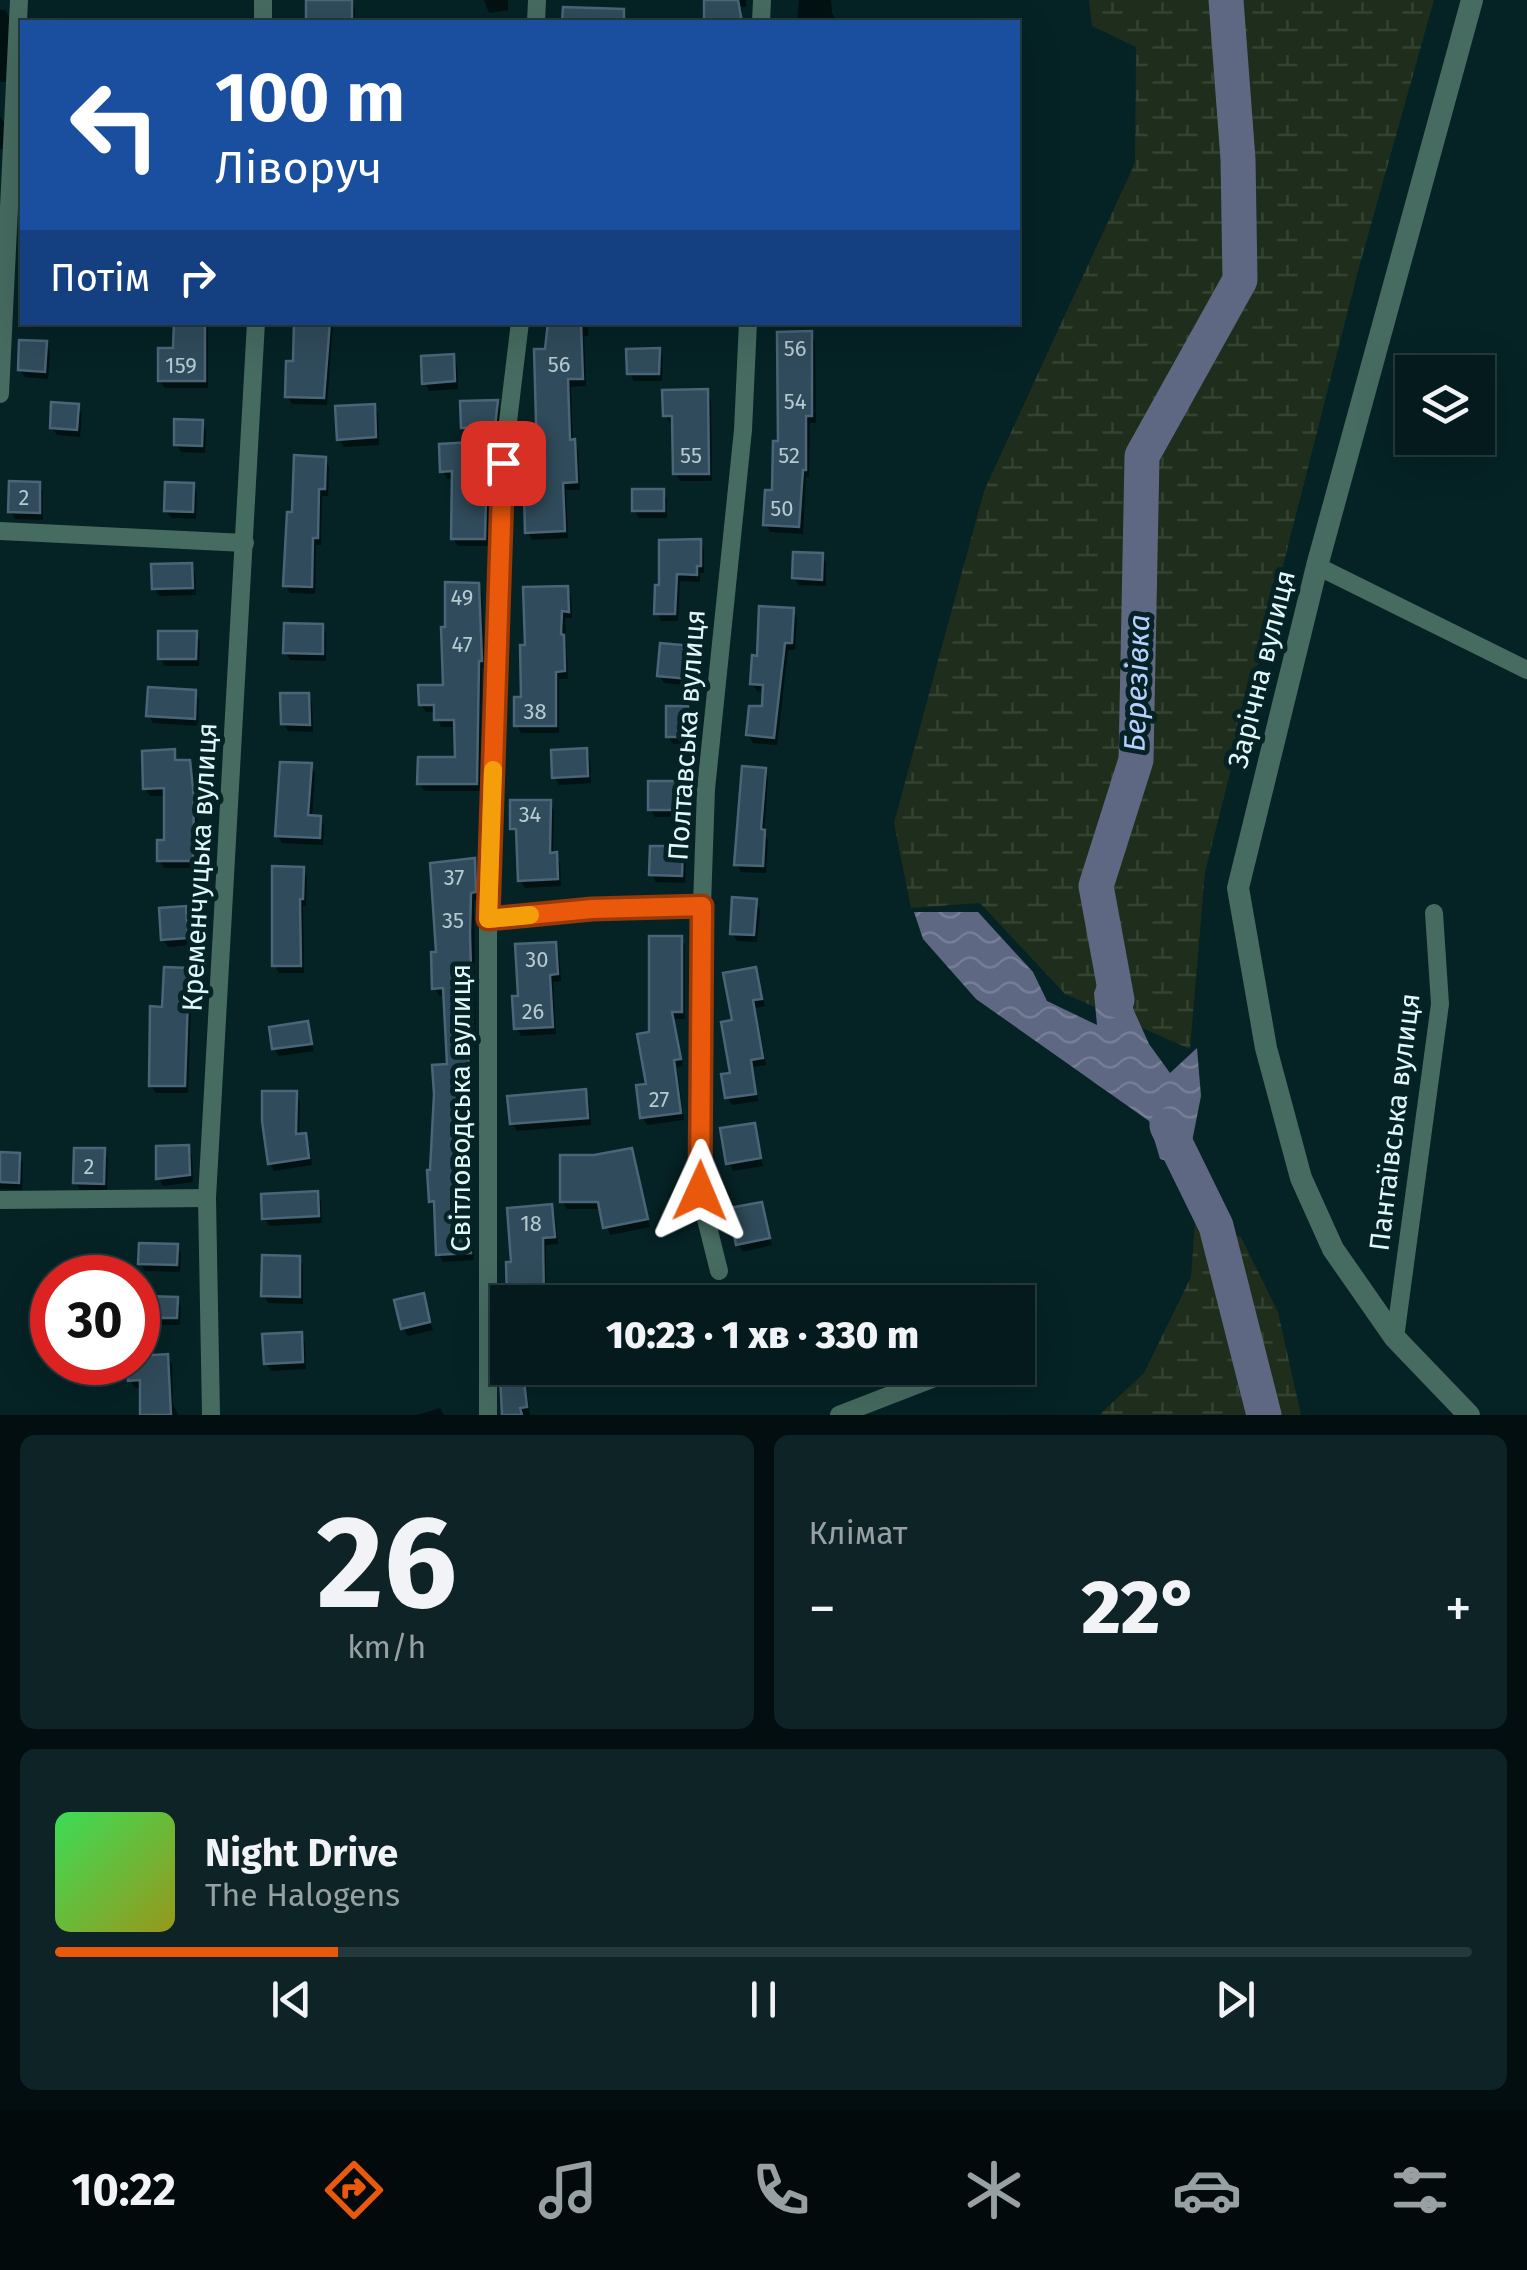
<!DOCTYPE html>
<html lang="uk">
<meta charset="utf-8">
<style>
body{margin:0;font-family:"Fira Sans",sans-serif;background:#0d2325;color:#f1f3f6;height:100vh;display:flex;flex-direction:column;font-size:38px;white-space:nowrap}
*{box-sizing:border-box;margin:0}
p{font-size:32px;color:#97a1a3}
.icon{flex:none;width:55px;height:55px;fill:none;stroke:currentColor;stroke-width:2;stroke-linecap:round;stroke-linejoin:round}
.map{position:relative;height:1415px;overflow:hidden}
.drawer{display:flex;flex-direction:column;gap:20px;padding:20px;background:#020e0f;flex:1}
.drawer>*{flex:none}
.banner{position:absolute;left:20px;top:20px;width:1000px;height:305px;border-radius:0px;box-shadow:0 10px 40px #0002,0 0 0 2px #25383b;background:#1a4fa0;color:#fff;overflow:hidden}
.fabs{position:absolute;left:1395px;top:355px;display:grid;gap:20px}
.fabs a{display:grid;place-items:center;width:100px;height:100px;border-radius:0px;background:#041a1c;box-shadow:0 10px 40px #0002,0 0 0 2px #25383b;font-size:50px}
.speed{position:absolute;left:30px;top:1255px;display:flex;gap:20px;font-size:50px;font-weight:700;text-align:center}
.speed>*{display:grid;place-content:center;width:130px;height:130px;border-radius:50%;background:#041a1c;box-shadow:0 10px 40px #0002,0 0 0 2px #25383b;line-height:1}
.speed .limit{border:15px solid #d22;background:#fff;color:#111}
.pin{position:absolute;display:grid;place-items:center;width:85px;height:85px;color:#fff;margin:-42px;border-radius:20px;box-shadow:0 5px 15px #0006}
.me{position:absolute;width:110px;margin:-55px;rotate:1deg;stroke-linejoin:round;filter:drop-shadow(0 0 8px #0008)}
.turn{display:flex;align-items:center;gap:35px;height:210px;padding:0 30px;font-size:45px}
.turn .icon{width:130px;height:130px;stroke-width:2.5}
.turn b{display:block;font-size:70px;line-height:85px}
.then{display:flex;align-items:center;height:95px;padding:0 30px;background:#0003;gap:20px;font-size:38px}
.big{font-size:75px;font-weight:800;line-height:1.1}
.drawer .card{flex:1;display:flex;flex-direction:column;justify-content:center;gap:15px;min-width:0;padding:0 35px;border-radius:15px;background:#0d2325}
.drawer .dial{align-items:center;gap:0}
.dial b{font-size:130px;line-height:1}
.song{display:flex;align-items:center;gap:30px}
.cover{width:120px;height:120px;border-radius:15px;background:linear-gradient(135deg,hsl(130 70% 55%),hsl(60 70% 35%))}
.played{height:10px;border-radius:5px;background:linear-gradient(90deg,#ea580c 20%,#25383b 20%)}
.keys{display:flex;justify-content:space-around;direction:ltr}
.heat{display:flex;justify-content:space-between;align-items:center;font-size:55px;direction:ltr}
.drawer .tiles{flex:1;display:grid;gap:20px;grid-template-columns:1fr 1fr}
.card:last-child{grid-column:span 2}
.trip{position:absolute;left:490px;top:1285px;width:545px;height:100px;border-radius:0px;background:#041a1c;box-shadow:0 10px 40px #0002,0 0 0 2px #25383b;font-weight:800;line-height:100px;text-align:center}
.dock{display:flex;height:160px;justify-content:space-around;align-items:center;background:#020a0b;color:#97a1a3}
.dock .icon{width:70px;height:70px}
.dock .on{color:#ea580c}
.dock b{font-size:45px;color:#f1f3f6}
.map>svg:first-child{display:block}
.wetland{fill:url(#wetland-marsh)}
.water{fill:url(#water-waves)}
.shadow{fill:#0007}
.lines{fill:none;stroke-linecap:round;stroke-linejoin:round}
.river{stroke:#5e6882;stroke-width:35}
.building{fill:#304b5b;stroke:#496577;stroke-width:2.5}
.minor{stroke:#466b60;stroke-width:18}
.tertiary{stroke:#466b60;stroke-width:22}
.route-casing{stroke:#983908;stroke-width:25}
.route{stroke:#ea580c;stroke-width:18}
.slow{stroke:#f59e0b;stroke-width:18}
.labels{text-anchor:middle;stroke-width:10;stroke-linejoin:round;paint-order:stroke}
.number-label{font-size:22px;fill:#b5cbd1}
.street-label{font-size:28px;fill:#e1f6f8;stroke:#052225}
.water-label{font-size:30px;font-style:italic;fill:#b9cdfe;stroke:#052225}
</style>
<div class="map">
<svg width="1527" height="1415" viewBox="0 0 1527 1415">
<defs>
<pattern id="wetland-marsh" width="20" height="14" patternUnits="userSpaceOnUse" patternTransform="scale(2.5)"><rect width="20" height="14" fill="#1e2d1c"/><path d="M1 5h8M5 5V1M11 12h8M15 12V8" fill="none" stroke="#344232"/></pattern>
<pattern id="water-waves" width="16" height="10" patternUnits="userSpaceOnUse" patternTransform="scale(2.5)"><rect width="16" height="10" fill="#5e6882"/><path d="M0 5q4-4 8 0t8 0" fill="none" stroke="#757e94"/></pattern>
</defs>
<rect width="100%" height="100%" fill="#052225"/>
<!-- wetland -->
<g class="wetland">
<polygon points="1089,0 1434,0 1358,271 1205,872 1190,1049 1065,994 980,903 911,908 894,823 984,491 1135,163 1136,47 1092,26"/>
<polygon points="1195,1222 1241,1237 1278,1312 1301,1415 1099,1415 1144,1373 1191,1277"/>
</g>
<!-- water -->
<polygon class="water" points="914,912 978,912 1033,972 1047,1001 1097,1025 1094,993 1108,953 1149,1044 1170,1073 1197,1048 1201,1096 1187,1167 1160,1159 1149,1121 976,999 923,939"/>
<!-- shadow -->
<g class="shadow">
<polygon points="484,0 508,0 508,10 489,13"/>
<polygon points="706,0 746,0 746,7 741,7 743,22 710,22"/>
<polygon points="799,0 831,0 832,13 837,22 797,22"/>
<polygon points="308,1 351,2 355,9 355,22 308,22"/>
<polygon points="0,10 5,10 9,17 6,82 0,82"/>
<polygon points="0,116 4,123 3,149 0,149"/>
<polygon points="176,322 208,322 208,388 165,388 160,381 175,351"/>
<polygon points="297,322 333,322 327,405 292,404 287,396 296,364"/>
<polygon points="551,322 589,322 588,336 584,336 586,386 571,387 573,441 578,450 580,490 566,490 568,538 532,540 528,532 540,496"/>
<polygon points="686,322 725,322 724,324"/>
<polygon points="811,334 815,341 816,423 810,423 809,477 806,477 803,534 770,532 766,524 774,493 780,443"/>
<polygon points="45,343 50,351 48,379 25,377 20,370"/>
<polygon points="658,350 663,358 662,381 634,381 629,373"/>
<polygon points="452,357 457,365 458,389 429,391 425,383"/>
<polygon points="707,392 711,400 712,481 680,481 676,474 675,423 670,423 665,415"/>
<polygon points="497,403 501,410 498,434 468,435 463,427"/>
<polygon points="77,406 82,414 80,437 57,435 52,428"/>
<polygon points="373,406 378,414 379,445 344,447 339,439"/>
<polygon points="202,422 206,430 205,453 181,452 176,444"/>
<polygon points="471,445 476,453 478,500 484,501 488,508 488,546 458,546 453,538 454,479 447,479 443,471"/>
<polygon points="325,459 329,467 328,496 322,496 321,545 316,545 315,594 290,593 286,586 294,515"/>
<polygon points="39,484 43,492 43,520 15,519 11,511"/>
<polygon points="193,486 197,493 196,519 171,518 166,511"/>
<polygon points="662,491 667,499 667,518 639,518 634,510"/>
<polygon points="700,542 704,550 704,573 700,573 700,582 680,581 678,621 661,621 657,613 658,588"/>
<polygon points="822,555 826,563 826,586 799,585 794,578"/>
<polygon points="191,566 195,573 196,595 159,596 154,588"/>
<polygon points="477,585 482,593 485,668 482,668 480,791 424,791 420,783 458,759 457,727 441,727 436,712 426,712 421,705 446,687"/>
<polygon points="567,588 571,596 572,618 565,618 568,679 559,679 559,733 521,733 517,725 524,699 527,647"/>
<polygon points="792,611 797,618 795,650 788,650 777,745 753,743 748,735 765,709 765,692 757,691 752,683 759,659"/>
<polygon points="322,626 326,634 326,661 290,660 286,653"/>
<polygon points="196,634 200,642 199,666 165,666 160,658"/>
<polygon points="691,649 695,656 692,686 664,683 660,675"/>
<polygon points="195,692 199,700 198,726 153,723 149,715"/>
<polygon points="308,695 312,703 313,732 288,731 283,723"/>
<polygon points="686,708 691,716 691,744 673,744 668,736"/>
<polygon points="586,751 590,759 591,783 559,785 555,777"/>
<polygon points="173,752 178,763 188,763 193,771 197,806 196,868 164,868 160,860 167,843 166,796 150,796 146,789"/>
<polygon points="310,765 315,773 312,818 320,818 324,826 323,845 282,843 277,835"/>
<polygon points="764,770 768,778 764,834 768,840 766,873 741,872 737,864"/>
<polygon points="684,783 688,791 688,817 655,817 650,809"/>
<polygon points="549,802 554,810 553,855 560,863 561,886 525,888 520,880 517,836 513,828"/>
<polygon points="681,849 686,857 685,883 656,882 652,875"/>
<polygon points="473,861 478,868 479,900 474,900 476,1049 470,1049 474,1105 471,1154 466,1154 474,1260 443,1262 439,1254 436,1209 432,1201 432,1172 450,1066 446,995 439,996 435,988 438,955"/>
<polygon points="303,870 307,877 306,906 303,906 304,973 279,973 275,966"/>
<polygon points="755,902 760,909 757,942 737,941 732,933"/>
<polygon points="184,908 189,916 191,945 168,947 163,939"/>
<polygon points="681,938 685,946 685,1019 674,1019 683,1066 677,1067 684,1120 647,1125 643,1117 648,1086 651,1034"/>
<polygon points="555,944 559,952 561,981 553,982 556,1034 521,1036 517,1028 521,998"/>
<polygon points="755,970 765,1006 756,1008 766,1065 754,1067 758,1101 732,1105 727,1097 733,1075 735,1022"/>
<polygon points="187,971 192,978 188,1093 156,1093 151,1086"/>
<polygon points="307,1024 314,1051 279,1056 274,1048"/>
<polygon points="585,1092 589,1100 591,1125 517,1131 512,1123"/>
<polygon points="296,1094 300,1102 299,1137 304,1136 309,1144 312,1165 274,1171 270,1163"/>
<polygon points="753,1125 763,1166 733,1171 729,1163"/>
<polygon points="188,1148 192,1155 193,1182 163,1186 159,1178"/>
<polygon points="104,1151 108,1159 107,1191 80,1190 76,1183"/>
<polygon points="631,1151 650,1227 610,1235 602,1209 567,1209 562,1201 594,1157"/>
<polygon points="0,1155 18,1155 23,1163 22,1190 0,1189"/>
<polygon points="317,1194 321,1201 322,1223 269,1226 265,1218"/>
<polygon points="761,1204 772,1245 743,1252 738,1244"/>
<polygon points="551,1207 555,1214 558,1244 546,1245 546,1302 510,1302 514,1264"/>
<polygon points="176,1247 181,1254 180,1272 145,1271 141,1264"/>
<polygon points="299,1258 303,1266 303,1304 268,1303 264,1295"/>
<polygon points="422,1296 433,1330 408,1336 403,1328"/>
<polygon points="176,1299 181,1307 180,1325 152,1325 148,1317"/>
<polygon points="300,1335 305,1342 306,1369 271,1371 266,1363"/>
<polygon points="167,1357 172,1364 173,1404 178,1415 143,1415 143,1387 135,1388 130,1380 138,1358"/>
<polygon points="522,1374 526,1382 530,1415 505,1415"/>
<polygon points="440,1408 444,1415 417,1415"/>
</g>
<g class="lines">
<!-- river -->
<g class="river">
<polyline points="1117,1000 1096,886 1136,760 1142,456 1240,280 1238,159 1226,0"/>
<polyline points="1167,1126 1216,1226 1264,1415"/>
</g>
</g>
<!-- building -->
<g class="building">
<rect x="306" y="0" width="46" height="22"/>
<polygon points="704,0 738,0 742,22 704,22"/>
<polygon points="563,7 624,9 624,22 562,22"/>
<polygon points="174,322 205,322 205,381 158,381 158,348 173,348"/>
<polygon points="294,322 330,322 324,398 285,397 286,361 293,361"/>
<polygon points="548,322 581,322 583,379 568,379 570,440 575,439 577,482 563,483 565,531 525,533 524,494 538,494 534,349 545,349"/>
<polygon points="812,331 812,416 806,416 806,470 803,470 799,527 763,525 765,490 772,490 773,441 778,441 777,332"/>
<polygon points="19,340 47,341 45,372 18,370"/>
<polygon points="660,348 659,374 627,374 626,349"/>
<polygon points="454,354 455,381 422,384 421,356"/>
<polygon points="708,389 709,474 673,474 672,416 663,416 662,390"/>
<polygon points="498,400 495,427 461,428 460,401"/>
<polygon points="51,402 79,404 77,430 50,428"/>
<polygon points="375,404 376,437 337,440 335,406"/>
<polygon points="174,419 203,420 202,446 174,445"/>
<polygon points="472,442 476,498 486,498 485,539 451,539 452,471 440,472 439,444"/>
<polygon points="294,455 326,457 325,489 319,489 318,538 313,538 312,587 283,586 287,512 292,512"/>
<polygon points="9,481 40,482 40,513 8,512"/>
<polygon points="165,482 194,483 193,512 164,511"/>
<rect x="632" y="489" width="32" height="22"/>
<polygon points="701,539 701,566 697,566 697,575 677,574 675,614 654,614 655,585 659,585 659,540"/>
<polygon points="793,552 823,553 822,580 792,578"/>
<polygon points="192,563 193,588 152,589 151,564"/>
<polygon points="445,582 479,583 482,661 479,661 477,784 417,784 418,757 455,757 454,720 434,720 434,705 419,705 418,685 443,685 441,627 445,627"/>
<polygon points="568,586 569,612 562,611 561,634 564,635 565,671 556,672 556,726 514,726 514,697 521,697 520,645 525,645 523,587"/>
<polygon points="759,606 794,608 792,643 785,643 774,738 746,735 749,706 762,706 763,685 750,684 752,655 757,656"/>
<polygon points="284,623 323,624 323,654 283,653"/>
<polygon points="158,631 197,631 196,659 158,659"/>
<polygon points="660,643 692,646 689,679 657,676"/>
<polygon points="148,687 196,690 195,719 146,716"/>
<polygon points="280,693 309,693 310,725 281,724"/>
<rect x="666" y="706" width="22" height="31"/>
<polygon points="587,748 588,776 552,778 551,750"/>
<polygon points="175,749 175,760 190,760 194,797 193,861 157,861 157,840 164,840 164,788 143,789 142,751"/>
<polygon points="280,762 312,763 308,815 321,816 320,838 275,836"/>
<polygon points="742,766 766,768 761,829 765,830 763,866 734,865"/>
<rect x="648" y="781" width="37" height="29"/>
<polygon points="510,800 551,800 550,853 557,852 558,879 518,881 516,829 510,829"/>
<polygon points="650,846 683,846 682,876 649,875"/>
<polygon points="475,858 476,892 471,893 470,933 473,1042 467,1042 471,1095 468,1148 463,1147 471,1253 436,1255 434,1201 429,1202 427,1170 430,1170 434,1094 432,1065 447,1064 443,988 432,989 431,952 436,952 430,863"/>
<polygon points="272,866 304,867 303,899 300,899 301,966 272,966"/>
<polygon points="732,897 757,899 754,935 730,934"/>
<polygon points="186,906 188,938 161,940 159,908"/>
<polygon points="649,936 682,936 682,1012 672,1012 681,1059 674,1060 681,1113 640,1118 636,1085 646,1084 637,1034 649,1032"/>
<polygon points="556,942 558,974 550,975 553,1027 514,1029 512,996 518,996 515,944"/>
<polygon points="164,967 189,968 185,1086 149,1086 150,1006 162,1007"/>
<polygon points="756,967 762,999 753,1000 763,1058 751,1060 756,1094 725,1098 721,1074 730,1073 721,1022 732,1020 723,973"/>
<polygon points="308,1021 312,1044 272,1049 269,1027"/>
<polygon points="586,1089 588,1118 510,1124 507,1096"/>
<polygon points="262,1091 297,1091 296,1134 306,1133 309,1158 268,1164 262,1121"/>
<polygon points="755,1123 761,1158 726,1164 720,1128"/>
<polygon points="189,1145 190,1175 156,1179 156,1146"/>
<polygon points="74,1148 105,1148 104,1184 73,1183"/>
<polygon points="632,1148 648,1219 603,1228 598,1202 560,1202 560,1155 594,1155"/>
<polygon points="0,1152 20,1153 19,1183 0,1182"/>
<polygon points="318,1191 319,1216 262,1219 261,1194"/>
<polygon points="762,1202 770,1238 736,1245 729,1208"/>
<polygon points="552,1204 555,1237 543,1238 544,1301 507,1302 506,1262 511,1262 507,1208"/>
<polygon points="139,1243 178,1244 177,1265 138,1264"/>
<polygon points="262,1255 300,1256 300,1297 261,1296"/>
<polygon points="424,1293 430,1322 401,1329 394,1300"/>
<polygon points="146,1296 178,1297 177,1318 146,1318"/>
<polygon points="302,1332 303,1362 264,1364 262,1334"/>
<polygon points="168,1354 171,1415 140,1415 140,1380 128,1381 127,1362 138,1362 138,1356"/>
<polygon points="523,1371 527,1407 520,1408 522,1415 502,1415 500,1374"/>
</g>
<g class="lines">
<!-- minor -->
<g class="minor">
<polyline points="263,0 263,22"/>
<polyline points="536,22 537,0"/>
<polyline points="761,22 762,0"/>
<polyline points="0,394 19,0"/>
<polyline points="0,531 245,543"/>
<polyline points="1317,566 1527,670"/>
<polyline points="488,919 592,909 702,905"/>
<polyline points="0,1200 207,1198"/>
<polyline points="719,1271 699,1191 702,905 706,789 743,430 748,322"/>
<polyline points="1395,1338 1440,1004 1434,913"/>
<polyline points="211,1415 207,1198 256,322"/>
<polyline points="488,1415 488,919 503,463 520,322"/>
<polyline points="839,1415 960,1368"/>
</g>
<!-- tertiary -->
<polyline class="tertiary" points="1469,1415 1395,1338 1333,1249 1301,1178 1266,1048 1238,888 1317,566 1472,0"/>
</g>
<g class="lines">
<defs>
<polyline id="route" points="503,463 488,919 592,909 702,906 700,1191"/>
</defs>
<!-- route casing -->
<use href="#route" class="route-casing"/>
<!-- route -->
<use href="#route" class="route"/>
<!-- slow -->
<polyline class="slow" points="493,770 488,919 530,915"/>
</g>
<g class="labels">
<!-- number labels -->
<g class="number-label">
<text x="795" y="356">56</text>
<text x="559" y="372">56</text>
<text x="181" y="373">159</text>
<text x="795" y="409">54</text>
<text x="691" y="463">55</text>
<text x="789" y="463">52</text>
<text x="24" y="505">2</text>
<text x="782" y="516">50</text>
<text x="462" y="605">49</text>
<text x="462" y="652">47</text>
<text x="535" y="719">38</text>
<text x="530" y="822">34</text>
<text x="454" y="885">37</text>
<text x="453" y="928">35</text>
<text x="537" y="967">30</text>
<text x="533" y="1019">26</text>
<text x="659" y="1107">27</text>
<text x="89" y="1174">2</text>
<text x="531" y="1231">18</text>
</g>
<!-- street labels -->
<g class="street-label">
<text transform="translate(1261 669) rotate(-76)" y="10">Зарічна вулиця</text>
<text transform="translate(686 735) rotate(-86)" y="10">Полтавська вулиця</text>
<text transform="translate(199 867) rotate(-87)" y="10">Кременчуцька вулиця</text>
<text transform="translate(460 1108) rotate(-90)" y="10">Світловодська вулиця</text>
<text transform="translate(1394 1122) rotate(-83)" y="10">Пантаївська вулиця</text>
</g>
<!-- water labels -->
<g class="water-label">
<text transform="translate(1137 683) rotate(-88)" y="10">Березівка</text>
</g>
</g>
</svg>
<div class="fabs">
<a><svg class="icon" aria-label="layers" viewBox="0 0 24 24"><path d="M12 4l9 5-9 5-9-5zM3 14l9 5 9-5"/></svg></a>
</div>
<div class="speed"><div class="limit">30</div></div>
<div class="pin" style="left:503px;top:463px;background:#d93025"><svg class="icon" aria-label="arrive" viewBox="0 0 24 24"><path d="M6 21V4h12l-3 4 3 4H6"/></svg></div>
<svg class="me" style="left:700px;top:1191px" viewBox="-20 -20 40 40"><path d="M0-17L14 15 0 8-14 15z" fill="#ea580c" stroke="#fff" stroke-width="4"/></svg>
<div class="trip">10:23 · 1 хв · 330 m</div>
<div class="banner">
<div class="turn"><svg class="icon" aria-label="left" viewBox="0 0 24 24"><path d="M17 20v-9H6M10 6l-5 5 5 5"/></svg><div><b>100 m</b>Ліворуч</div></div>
<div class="then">Потім<svg class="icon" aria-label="right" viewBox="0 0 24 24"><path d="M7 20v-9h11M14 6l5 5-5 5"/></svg></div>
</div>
</div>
<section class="drawer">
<div class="tiles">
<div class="card dial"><b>26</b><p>km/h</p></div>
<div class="card"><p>Клімат</p>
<div class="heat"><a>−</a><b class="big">22°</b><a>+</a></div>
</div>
<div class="card">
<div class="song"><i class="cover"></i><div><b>Night Drive</b><p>The Halogens</p></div></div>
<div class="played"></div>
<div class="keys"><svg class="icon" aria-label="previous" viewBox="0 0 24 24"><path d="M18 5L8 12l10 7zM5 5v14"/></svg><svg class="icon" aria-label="pause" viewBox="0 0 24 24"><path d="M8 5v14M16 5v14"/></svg><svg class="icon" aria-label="next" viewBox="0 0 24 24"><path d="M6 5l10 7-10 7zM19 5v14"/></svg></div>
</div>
</div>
</section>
<nav class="dock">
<b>10:22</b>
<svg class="icon on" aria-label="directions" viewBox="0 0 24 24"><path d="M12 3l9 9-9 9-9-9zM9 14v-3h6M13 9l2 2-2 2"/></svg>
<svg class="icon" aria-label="music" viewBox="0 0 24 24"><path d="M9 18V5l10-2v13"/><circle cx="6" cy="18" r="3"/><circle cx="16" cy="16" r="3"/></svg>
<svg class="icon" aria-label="phone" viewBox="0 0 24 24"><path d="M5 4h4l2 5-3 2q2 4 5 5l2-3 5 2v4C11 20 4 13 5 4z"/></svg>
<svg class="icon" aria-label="climate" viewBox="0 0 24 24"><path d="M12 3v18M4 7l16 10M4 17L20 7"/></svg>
<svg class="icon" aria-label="car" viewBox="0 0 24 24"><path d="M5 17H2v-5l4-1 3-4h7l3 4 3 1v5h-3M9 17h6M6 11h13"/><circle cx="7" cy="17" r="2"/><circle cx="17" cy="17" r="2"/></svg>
<svg class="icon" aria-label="filters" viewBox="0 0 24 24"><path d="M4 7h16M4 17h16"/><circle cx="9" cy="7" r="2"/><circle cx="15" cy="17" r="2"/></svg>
</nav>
